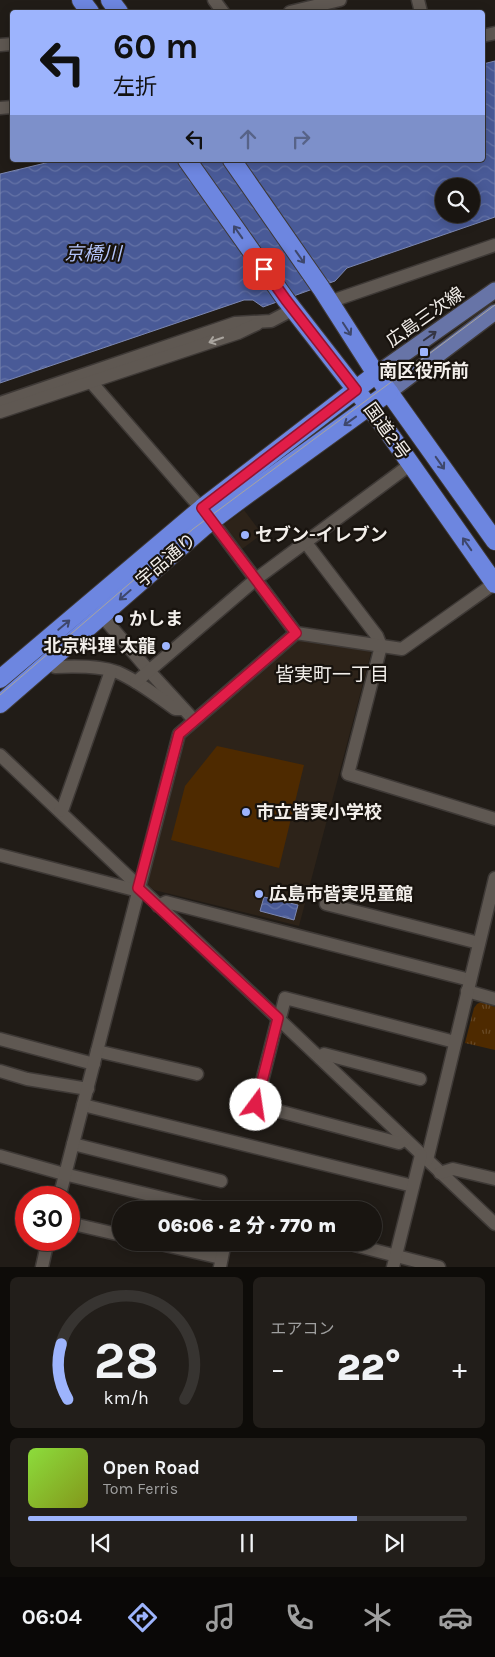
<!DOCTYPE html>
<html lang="ja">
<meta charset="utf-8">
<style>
body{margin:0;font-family:Karla,"Noto Sans JP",sans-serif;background:#221e1a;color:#f1f3f6;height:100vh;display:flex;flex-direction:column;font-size:19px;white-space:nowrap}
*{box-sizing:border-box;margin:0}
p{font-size:16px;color:#9f9f9f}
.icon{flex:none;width:28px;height:28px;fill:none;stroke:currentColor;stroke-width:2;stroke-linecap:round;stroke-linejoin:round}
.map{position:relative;height:1267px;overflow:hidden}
.side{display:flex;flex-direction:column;gap:10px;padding:10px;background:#0e0c09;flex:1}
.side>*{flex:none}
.banner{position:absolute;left:10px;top:10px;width:475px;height:152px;border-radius:5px;box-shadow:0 2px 12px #0003,0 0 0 1px #373431;background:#9db4fd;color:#111;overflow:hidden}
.buttons{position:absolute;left:435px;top:178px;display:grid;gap:10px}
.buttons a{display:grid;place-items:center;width:45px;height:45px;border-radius:50%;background:#191511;box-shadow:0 2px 12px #0003,0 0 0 1px #373431;font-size:25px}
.speed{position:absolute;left:15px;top:1186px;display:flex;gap:10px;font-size:25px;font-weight:700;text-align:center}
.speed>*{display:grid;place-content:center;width:65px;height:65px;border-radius:50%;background:#191511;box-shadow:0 2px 12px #0003,0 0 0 1px #373431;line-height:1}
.speed .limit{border:8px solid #d22;background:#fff;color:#111}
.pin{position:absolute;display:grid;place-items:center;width:42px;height:42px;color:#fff;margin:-21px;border-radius:10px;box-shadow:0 2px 8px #0006}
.me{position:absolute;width:55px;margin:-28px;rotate:14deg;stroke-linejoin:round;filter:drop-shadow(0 0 4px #0008)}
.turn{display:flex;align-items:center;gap:18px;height:105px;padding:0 20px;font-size:22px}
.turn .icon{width:65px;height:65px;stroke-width:2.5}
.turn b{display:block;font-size:35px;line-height:42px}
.lanes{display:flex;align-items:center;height:48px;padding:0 20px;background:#0003;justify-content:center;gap:25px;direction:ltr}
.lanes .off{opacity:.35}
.big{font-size:38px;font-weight:800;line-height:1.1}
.side .card{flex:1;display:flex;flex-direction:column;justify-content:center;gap:8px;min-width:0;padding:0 18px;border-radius:8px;background:#221e1a}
.side .dial{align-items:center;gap:0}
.dial svg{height:130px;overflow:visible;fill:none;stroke:#373431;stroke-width:7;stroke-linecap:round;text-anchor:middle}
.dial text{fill:#f1f3f6;stroke:none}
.song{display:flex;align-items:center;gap:15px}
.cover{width:60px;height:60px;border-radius:8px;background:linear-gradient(135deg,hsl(90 70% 55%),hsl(70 70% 35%))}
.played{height:5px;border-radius:2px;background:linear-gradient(90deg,#9db4fd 75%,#373431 75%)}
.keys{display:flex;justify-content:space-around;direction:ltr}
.heat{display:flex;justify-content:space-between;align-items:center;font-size:28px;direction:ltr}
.side .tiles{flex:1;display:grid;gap:10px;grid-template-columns:1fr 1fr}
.card:last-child{grid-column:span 2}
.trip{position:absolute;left:112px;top:1201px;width:270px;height:50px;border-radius:25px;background:#191511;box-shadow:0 2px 12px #0003,0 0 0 1px #373431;font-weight:800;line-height:50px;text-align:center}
.dock{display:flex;height:80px;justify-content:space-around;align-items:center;background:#0a0807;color:#9f9f9f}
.dock .icon{width:35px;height:35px}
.dock .current{color:#9db4fd}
.dock b{font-size:22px;color:#f1f3f6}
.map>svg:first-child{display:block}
.built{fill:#2d2319}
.park{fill:url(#park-tufts)}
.pitch{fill:#4e2a00}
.water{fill:url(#water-waves);stroke:#7c87b0;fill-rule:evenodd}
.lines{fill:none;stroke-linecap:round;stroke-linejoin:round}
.minor-casing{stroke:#3e3936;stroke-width:15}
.major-casing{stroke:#3e3936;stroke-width:18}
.highway-casing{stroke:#3e3936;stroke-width:20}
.minor{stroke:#5f5852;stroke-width:12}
.major{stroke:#6774a7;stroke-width:15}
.highway{stroke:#6d86e0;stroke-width:18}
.tram{stroke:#a8a49f;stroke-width:1}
.oneway{stroke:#3e476c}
.oneway2{stroke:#343544}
.oneway3{stroke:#a9a49e}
.route-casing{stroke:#92132f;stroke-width:12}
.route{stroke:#e11d48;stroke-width:9}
.poi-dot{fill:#9db4fd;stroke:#18130e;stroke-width:2}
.labels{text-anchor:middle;stroke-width:4.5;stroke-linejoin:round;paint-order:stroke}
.street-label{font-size:18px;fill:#f3efeb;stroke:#18130e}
.poi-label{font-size:18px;font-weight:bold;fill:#f3efeb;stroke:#18130e;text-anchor:start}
.water-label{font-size:19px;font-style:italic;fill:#b4c5fb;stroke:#18130e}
.neighbourhood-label{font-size:19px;fill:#f3efeb;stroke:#18130e}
</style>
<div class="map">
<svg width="495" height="1267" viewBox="0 0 495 1267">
<defs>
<pattern id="park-tufts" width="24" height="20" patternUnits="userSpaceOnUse" patternTransform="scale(1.25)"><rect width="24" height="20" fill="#4e2a00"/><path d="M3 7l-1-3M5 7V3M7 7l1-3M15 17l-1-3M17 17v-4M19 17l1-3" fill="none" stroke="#684925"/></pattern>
<pattern id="water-waves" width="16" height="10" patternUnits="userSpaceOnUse" patternTransform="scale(1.25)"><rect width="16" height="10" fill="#495a97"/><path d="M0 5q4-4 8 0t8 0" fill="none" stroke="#6472a6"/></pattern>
</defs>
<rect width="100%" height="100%" fill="#211c17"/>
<!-- built -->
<g class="built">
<polygon points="244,510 262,534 238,552 221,527"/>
<polygon points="301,639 367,649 371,653 299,926 154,890 145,883 182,741 296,641"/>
</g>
<!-- park -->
<polygon class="park" points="481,1002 495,1007 495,1050 465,1043 474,1008 477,1004"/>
<!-- pitch -->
<polygon class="pitch" points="217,746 304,765 279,868 171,840 185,786"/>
<!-- water -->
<g class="water">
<path d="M495 61V217L347 268 335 281 263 307 253 300H244L0 383V174L58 160H482L483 64ZM444 186H471V214H444Z"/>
<polygon points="264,897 298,905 294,920 260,911"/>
</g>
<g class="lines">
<defs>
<g id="minor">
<polyline points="214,0 223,12"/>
<polyline points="418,0 421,12"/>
<polyline points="290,12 340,0"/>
<polyline points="482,36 495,33"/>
<polyline points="0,45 12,44"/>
<polyline points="0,108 12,107"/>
<polyline points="329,302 495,245"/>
<polyline points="91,382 212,521 296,633"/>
<polyline points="0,403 235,323 271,321 294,309"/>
<polyline points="0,412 238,333 257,324"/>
<polyline points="306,543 377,636 381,646 348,774 495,819"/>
<polyline points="96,609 149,671 194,720"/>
<path d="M49 661 55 667C72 666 101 666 117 672 138 681 157 696 175 709H182"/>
<polyline points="136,682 256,579 411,464"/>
<polyline points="0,755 495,1224"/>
<polyline points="60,811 63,808 111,671"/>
<polyline points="0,855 131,889 139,888"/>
<polyline points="326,904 479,943"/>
<polyline points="158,906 166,902 470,980"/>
<polyline points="467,991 495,999"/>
<polyline points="0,1039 94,1064"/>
<polyline points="97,1051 197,1074"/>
<polyline points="320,1058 324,1054 420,1079"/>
<polyline points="0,1071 27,1079 88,1089"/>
<polyline points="83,1105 413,1186"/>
<polyline points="405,1139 399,1143 256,1105 278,1018 281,1014 285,998 455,1042"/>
<polyline points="73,1144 221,1181"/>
<polyline points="0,1156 64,1174 212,1210"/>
<polyline points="427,1160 495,878"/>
<polyline points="440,1173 453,1169 495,1179"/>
<polyline points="59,1198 179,734 296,633 402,649 495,583"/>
<polyline points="69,1223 121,1235"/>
<polyline points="152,1242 221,1258"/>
<polyline points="343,1242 439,1267"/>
<polyline points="42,1267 48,1240"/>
<polyline points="220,1267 225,1242"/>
<polyline points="393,1267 421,1155"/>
</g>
<g id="major">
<polyline points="376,374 495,290"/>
<polyline points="389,392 495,312"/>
</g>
<g id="highway">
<polyline points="81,0 90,12"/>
<polyline points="110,0 119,12"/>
<polyline points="187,160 286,300 384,426 495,584"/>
<polyline points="232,160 321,288 376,374 495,541"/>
<polyline points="0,679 202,508 376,374"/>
<polyline points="0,704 205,526 237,502 389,392"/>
</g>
</defs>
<!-- minor casing -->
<use href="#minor" class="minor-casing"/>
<!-- major casing -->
<use href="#major" class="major-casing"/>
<!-- highway casing -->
<use href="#highway" class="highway-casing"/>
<!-- minor -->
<use href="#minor" class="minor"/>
<!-- major -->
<use href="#major" class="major"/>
<!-- highway -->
<use href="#highway" class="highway"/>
<!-- tram -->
<polyline class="tram" points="0,695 193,529 495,305"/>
</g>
<!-- one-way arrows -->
<defs><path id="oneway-shaft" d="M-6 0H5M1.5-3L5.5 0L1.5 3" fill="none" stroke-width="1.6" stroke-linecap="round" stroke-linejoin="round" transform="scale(1.25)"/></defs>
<g class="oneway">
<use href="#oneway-shaft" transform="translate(238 232) rotate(-125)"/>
<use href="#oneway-shaft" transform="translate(300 257) rotate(55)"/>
<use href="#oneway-shaft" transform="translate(347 329) rotate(57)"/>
<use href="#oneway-shaft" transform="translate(350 421) rotate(144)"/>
<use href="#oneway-shaft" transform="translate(440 463) rotate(55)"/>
<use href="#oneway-shaft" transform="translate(467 544) rotate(-125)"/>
<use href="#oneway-shaft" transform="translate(125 595) rotate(139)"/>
<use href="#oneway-shaft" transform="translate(64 625) rotate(-40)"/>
</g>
<use class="oneway2" href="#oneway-shaft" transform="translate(430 336) rotate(-35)"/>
<use class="oneway3" href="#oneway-shaft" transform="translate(216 340) rotate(161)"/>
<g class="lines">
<defs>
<polyline id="route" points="256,1105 278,1018 138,888 179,734 296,633 202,508 356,390 286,300 264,269"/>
</defs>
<!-- route casing -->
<use href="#route" class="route-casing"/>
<!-- route -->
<use href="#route" class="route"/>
</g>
<!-- markers -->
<g class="poi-dot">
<rect x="419" y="347" width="10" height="10" rx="2.5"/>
<circle cx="245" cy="535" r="5"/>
<circle cx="119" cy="619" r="5"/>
<circle cx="166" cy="646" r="5"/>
<circle cx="246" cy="812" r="5"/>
<circle cx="259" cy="894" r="5"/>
</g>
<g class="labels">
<!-- street labels -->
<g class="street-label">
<text transform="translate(425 317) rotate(-35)" y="6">広島三次線</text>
<text transform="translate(387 431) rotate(54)" y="6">国道2号</text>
<text transform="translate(166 560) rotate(-40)" y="6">宇品通り</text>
</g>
<!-- poi labels -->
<g class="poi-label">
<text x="424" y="377" text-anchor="middle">南区役所前</text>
<text x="255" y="541">セブン-イレブン</text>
<text x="129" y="625">かしま</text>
<text x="156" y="652" text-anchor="end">北京料理 太龍</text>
<text x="256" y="818">市立皆実小学校</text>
<text x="269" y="900">広島市皆実児童館</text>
</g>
<!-- water labels -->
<g class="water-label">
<text x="93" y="260">京橋川</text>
</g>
<!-- neighbourhood labels -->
<g class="neighbourhood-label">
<text x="332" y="681">皆実町一丁目</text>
</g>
</g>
</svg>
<div class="buttons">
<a><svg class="icon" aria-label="search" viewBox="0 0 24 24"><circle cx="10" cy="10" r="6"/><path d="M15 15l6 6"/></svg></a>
</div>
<div class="speed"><div class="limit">30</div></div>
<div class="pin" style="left:264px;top:269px;background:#d93025"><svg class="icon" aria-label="arrive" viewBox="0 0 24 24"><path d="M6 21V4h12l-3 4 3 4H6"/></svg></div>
<svg class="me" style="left:256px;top:1105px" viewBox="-20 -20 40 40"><circle r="19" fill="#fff"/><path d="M0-13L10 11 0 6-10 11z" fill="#e11d48"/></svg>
<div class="trip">06:06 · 2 分 · 770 m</div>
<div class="banner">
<div class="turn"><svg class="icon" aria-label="left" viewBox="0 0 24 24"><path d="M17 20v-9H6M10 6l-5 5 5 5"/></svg><div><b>60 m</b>左折</div></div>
<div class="lanes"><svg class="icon" aria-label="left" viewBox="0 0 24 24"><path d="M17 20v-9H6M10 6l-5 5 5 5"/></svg><svg class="icon off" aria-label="ahead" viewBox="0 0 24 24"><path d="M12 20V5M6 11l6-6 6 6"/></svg><svg class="icon off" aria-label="right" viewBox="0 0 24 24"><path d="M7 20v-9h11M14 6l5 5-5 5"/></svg></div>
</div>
</div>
<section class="side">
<div class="tiles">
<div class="card dial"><svg viewBox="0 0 100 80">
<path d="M14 69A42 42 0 1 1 86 69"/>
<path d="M14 69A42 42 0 0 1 10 35" stroke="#9db4fd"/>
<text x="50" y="56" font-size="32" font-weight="700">28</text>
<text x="50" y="72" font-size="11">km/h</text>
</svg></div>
<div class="card"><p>エアコン</p>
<div class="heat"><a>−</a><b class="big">22°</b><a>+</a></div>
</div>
<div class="card">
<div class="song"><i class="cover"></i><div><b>Open Road</b><p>Tom Ferris</p></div></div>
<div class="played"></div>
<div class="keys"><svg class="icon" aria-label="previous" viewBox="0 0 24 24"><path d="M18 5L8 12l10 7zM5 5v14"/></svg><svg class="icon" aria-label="pause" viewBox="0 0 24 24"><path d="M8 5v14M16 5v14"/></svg><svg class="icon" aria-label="next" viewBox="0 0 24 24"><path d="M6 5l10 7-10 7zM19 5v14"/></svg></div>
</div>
</div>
</section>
<nav class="dock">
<b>06:04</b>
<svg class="icon current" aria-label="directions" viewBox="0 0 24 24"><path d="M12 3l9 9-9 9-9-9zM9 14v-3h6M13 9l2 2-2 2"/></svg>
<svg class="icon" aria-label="music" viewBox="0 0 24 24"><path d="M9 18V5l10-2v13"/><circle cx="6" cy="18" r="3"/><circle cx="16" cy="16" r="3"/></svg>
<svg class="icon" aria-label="phone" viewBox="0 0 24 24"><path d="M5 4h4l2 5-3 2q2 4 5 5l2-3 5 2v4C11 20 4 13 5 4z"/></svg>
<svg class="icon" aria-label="climate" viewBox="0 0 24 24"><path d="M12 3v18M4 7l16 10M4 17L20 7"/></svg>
<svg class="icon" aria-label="car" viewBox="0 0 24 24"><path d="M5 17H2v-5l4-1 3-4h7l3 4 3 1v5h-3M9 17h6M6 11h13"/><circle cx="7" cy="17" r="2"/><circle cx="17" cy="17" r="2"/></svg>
</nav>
